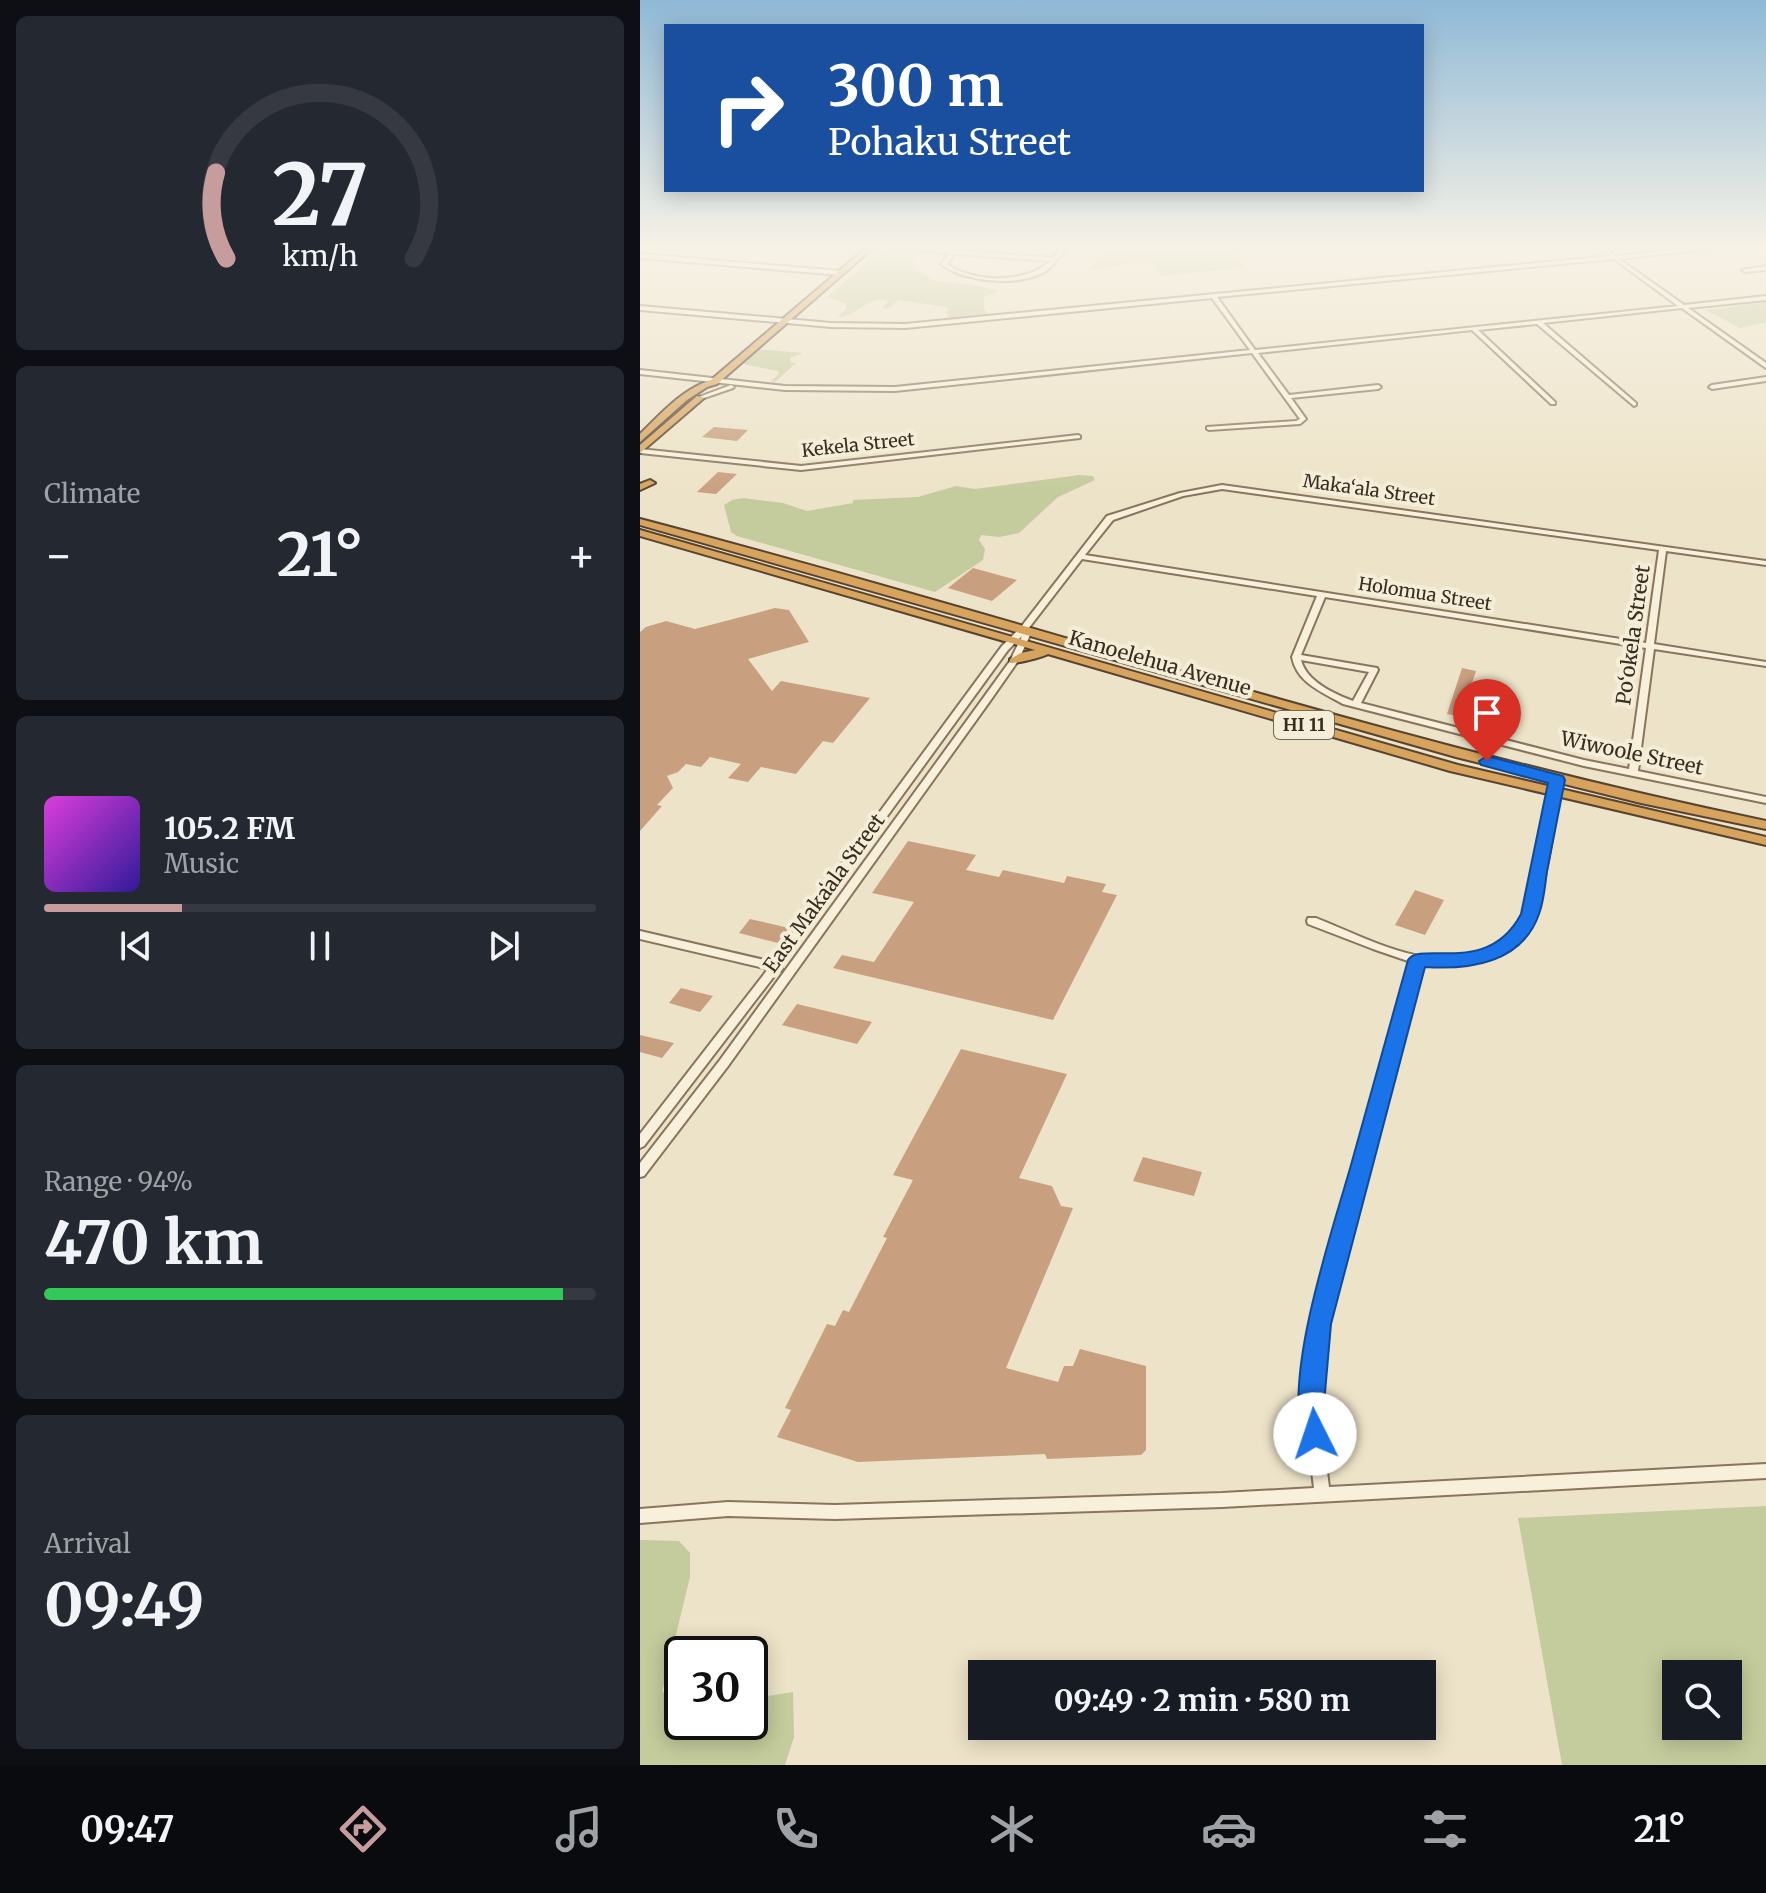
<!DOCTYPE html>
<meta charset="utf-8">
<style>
body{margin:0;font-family:Merriweather,serif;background:#242831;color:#f1f3f6;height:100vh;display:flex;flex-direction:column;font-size:30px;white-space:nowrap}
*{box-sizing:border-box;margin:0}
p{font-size:26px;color:#9ea1a6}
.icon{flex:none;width:44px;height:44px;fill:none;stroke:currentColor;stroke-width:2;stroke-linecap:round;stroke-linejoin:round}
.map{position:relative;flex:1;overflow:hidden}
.drawer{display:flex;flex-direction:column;gap:16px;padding:16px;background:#0d0f14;width:640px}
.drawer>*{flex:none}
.top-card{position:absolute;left:24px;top:24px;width:760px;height:168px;border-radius:0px;box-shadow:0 4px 20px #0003;background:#1a4fa0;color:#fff;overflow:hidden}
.controls{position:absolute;left:1022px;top:1660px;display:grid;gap:16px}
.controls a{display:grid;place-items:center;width:80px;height:80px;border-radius:0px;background:#171b24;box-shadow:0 4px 20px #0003;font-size:40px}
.speed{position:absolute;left:24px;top:1636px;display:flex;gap:16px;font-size:40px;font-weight:700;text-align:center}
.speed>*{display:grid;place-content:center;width:104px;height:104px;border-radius:50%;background:#171b24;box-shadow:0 4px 20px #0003;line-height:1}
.speed .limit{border:4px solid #111;border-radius:12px;background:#fff;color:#111}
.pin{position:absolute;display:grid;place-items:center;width:68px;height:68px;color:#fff;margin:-82px -34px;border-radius:50% 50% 50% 0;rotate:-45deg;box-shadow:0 0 8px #0007}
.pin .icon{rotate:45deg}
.me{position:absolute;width:88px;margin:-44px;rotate:356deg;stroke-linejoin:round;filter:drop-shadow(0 0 6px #0008)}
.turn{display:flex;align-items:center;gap:28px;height:168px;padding:0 32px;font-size:36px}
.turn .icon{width:104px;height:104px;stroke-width:2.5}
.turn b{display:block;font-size:56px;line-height:68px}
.big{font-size:60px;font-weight:700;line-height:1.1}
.drawer .widget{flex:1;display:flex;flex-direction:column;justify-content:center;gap:12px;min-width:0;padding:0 28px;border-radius:12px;background:#242831}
.drawer .dial{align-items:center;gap:0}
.dial svg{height:208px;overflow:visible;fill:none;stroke:#363941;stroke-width:7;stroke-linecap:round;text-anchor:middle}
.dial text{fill:#f1f3f6;stroke:none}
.song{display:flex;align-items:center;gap:24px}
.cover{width:96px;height:96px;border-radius:12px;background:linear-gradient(135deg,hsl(300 70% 55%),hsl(250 70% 35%))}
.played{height:8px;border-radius:4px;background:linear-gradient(90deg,#c79c9d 25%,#363941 25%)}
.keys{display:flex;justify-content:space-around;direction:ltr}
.heat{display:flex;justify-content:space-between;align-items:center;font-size:44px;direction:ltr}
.charge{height:12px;border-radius:6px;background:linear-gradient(90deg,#34c759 94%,#363941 0)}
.trip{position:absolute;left:328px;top:1660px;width:468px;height:80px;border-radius:0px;background:#171b24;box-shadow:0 4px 20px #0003;font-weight:700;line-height:80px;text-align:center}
.tabs{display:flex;height:128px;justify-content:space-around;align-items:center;background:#090b0e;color:#9ea1a6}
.tabs .icon{width:56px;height:56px}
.tabs .selected{color:#c79c9d}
.tabs b{font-size:36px;color:#f1f3f6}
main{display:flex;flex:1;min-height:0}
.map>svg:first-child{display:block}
.green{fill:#c4cb9c;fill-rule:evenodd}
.building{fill:#c9a07f}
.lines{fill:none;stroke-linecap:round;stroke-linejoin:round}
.minor-casing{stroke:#88755d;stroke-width:4}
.highway-casing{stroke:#564331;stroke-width:4}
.minor{fill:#f8f0db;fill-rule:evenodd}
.highway{fill:#d7a45d;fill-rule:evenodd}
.route{fill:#1a73e8;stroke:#114b97;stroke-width:2}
.labels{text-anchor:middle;stroke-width:8;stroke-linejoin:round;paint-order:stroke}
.far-street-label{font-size:18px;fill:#392d20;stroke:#f4edd7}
.shield{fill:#f4edd7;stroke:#716757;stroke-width:2}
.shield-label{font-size:18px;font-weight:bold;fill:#392d20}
.street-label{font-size:20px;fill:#392d20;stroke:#f4edd7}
</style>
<main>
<section class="drawer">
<div class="widget dial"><svg viewBox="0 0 100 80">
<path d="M14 69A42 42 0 1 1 86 69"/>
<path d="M14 69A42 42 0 0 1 10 36" stroke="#c79c9d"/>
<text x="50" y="56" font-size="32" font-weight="700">27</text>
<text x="50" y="72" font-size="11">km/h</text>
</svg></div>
<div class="widget"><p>Climate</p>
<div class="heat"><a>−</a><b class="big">21°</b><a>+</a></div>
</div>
<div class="widget">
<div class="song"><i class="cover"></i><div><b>105.2 FM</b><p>Music</p></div></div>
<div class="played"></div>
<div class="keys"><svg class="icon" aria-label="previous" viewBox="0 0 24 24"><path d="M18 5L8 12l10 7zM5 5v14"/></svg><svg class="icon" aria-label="pause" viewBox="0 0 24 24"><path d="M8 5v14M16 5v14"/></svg><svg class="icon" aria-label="next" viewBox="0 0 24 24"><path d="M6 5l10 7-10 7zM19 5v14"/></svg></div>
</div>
<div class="widget"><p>Range · 94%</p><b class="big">470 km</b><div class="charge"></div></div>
<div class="widget"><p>Arrival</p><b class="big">09:49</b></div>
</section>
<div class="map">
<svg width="1126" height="1765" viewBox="0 0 1126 1765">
<rect width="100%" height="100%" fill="#ede3c8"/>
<!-- green -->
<g class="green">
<path d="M467 247H591L604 267 522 276 511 262C489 262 472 269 450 269Z"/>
<path d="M243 248 281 250 273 267 295 281 333 285 359 291 344 297V309L349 316 313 319 308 317 306 312 309 309 305 307 259 300 247 309 242 308 248 301C226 295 218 317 198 317L206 309V304L187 297Z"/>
<polygon points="1126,302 1126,322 1100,328 1066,310"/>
<polygon points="116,349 163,353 150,358 151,363 156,363 135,382 131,381 139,374 138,371 99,363"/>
<polygon points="439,475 453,476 455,480 418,497 379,533 359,537 341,535 339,540 345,549 343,560 295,592 97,536 91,532 84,505 92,500 103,498 143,503 167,511 213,503 213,500 278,497 316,486 335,489"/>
<path d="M1126 1506V1765H922L878 1518ZM1036 1674H1088V1726H1036Z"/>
<polygon points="0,1540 39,1541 50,1553 50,1577 22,1692 42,1696 42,1722 110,1722 110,1691 116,1698 153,1692 154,1737 145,1765 0,1765"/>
</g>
<!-- building -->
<g class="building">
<polygon points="74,427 108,430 97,441 62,437"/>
<polygon points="78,472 97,474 76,494 57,492"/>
<polygon points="333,568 377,580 352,601 308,588"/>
<polygon points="135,608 149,610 169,642 108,659 132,691 141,681 230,698 193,743 183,741 156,774 121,767 108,782 88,778 101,764 70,757 61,767 46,764 38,772 27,776 33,788 17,805 22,806 0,831 0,632 6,627 26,621 55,629"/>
<polygon points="822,668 836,671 830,689 852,693 844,721 807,714"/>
<polygon points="268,841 336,855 326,870 359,877 363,870 424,883 427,876 466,884 462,892 477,895 413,1020 193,968 202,955 234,962 274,902 232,893"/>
<polygon points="775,890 804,900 785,935 755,925"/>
<polygon points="110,919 149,928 138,943 99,933"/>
<polygon points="41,988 73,996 60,1012 29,1003"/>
<polygon points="157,1004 232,1022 217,1044 142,1025"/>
<polygon points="0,1035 34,1043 22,1058 0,1052"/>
<polygon points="321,1049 427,1074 379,1178 412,1186 421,1206 433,1208 366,1368 418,1382 424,1366 433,1366 440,1349 506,1366 506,1450 501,1455 407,1459 405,1454 218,1462 137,1437 151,1410 145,1408 187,1324 195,1326 203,1310 209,1312 247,1238 243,1237 273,1180 253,1175"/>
<polygon points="503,1157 562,1172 554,1196 493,1181"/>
</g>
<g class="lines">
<defs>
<g id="minor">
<path d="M252 247H274L413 258 422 247H427C421 255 414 265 406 271 380 287 325 283 301 264L310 253ZM315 254 410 261C386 284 333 283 307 264Z"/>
<path d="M958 247H963L976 256 1066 247H1085L979 259 1044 305 1126 296V300L1048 308 1126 363V368L1042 308 903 323 996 403V405L994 406 897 324 838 330 915 402V404H911L832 330 618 353 649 395 738 385 741 387 738 389 651 398 666 419 660 424 569 430 567 429V427L656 421 660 419 612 353 255 391 145 390 0 374V370L145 386 255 387 610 350 572 298 265 328 191 327 0 310V306L191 323 265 324 970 256ZM974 259 1038 306 615 350 577 297Z"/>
<polygon points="0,254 200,271 203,273 200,275 0,258"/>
<polygon points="1126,266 1126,270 1105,272 1102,270"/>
<polygon points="1126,377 1126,381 1072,389 1069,387 1072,385"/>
<polygon points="91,385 94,387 93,388 64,398 59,397"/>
<polygon points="438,435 440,436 440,438 161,470 0,453 0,449 161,466"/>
<path d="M582 485 1126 561V565L1026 551 1014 644 1126 662V666L1014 649 998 771 1126 797V803L944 766 703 704C682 692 657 683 652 657L677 596 442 559 388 629 392 631 378 661 350 701 88 1066 4 1176 0 1177V1163L80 1060 344 697 370 661 382 636 368 650 205 874 142 965V970L138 971 4 1146 0 1148V1134L128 969 0 939V931L133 962 197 870 362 646 381 627 467 516 540 493ZM582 489 1019 550 1006 643 445 555 473 520 543 496ZM685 597 1006 648 989 769 944 760 721 703 738 670 737 668 661 655ZM661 660 729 672 713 701C694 694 666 681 661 660Z"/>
<path d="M917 777 922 780C915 816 911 853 902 889 898 903 895 918 887 930 865 963 818 970 781 964L686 1324 678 1404 689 1487 1126 1464V1478L582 1507 195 1519 88 1516 0 1523V1509L88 1502 195 1505 582 1493 674 1488 664 1404 672 1324 771 962 733 949 668 924 667 921 668 918H676C727 938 791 975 847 951 860 945 872 936 879 924 886 911 890 897 893 883 902 849 906 814 912 780Z"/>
</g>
<g id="highway">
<path d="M227 247H234L77 384 67 387 47 400 0 442V434C22 413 41 390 71 380Z"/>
<polygon points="57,396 64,398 0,453 0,445"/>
<polygon points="10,480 15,483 0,490 0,484"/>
<path d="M0 519C376 617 745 742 1126 821V829L1001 803 816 757 0 525Z"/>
<path d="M0 530 818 765 1126 837V845L810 771 408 654C403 657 375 664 370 663V659L381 653 395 650 0 536Z"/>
</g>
</defs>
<!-- minor casing -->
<use href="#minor" class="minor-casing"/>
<!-- highway casing -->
<use href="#highway" class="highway-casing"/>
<!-- minor -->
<use href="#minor" class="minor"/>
<!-- highway -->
<use href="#highway" class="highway"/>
</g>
<!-- sky -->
<linearGradient id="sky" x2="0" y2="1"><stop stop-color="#8fb9d6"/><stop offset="0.5" stop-color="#f7f2e6"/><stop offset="1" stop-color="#f7f2e6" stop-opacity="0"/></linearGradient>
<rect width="1126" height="494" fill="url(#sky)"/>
<!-- route -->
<path class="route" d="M847 756 923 776 925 780C919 810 913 841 907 871 905 885 904 901 899 914 882 963 830 970 785 967L691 1324 684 1404 688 1434 684 1443 675 1446 665 1443C640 1382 693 1229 711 1165 730 1096 749 1028 768 960 781 940 848 977 881 914L908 783 841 765 839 761Z"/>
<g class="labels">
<!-- far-street labels -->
<g class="far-street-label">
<text transform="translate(218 445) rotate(-6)" y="6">Kekela Street</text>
<text transform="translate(729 490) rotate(8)" y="6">Maka‘ala Street</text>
<text transform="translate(785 594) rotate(9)" y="6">Holomua Street</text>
</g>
<!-- shield labels -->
<rect class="shield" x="634" y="711" width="60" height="28" rx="6"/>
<g class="shield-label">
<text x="664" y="731">HI 11</text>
</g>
<!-- street labels -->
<g class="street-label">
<text transform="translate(993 635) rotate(-82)" y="7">Po‘okela Street</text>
<text transform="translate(520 663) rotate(16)" y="7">Kanoelehua Avenue</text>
<text transform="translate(992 753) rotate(12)" y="7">Wiwoole Street</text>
<text transform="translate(184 893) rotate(-54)" y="7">East Makaʻala Street</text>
</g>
</g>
</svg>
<div class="controls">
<a><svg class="icon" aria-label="search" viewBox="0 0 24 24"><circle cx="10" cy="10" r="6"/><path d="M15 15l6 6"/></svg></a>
</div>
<div class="speed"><div class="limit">30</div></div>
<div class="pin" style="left:847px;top:761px;background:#d93025"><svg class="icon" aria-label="arrive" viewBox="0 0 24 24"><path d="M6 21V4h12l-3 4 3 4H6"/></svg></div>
<svg class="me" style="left:675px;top:1434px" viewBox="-20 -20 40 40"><circle r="19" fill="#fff"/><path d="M0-13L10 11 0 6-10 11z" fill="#1a73e8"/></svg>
<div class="trip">09:49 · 2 min · 580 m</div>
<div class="top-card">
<div class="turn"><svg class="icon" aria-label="right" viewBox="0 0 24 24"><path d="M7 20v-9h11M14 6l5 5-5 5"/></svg><div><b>300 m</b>Pohaku Street</div></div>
</div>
</div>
</main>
<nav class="tabs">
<b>09:47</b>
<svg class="icon selected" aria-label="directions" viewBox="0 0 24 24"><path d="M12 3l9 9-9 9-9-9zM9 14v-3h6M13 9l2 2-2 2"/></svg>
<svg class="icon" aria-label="music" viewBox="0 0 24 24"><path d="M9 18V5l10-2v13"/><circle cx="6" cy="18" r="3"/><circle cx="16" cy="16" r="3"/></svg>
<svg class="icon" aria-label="phone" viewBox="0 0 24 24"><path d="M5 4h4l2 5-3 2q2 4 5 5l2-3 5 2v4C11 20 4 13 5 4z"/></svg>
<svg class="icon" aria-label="climate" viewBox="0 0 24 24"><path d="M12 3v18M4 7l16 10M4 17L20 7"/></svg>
<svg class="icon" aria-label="car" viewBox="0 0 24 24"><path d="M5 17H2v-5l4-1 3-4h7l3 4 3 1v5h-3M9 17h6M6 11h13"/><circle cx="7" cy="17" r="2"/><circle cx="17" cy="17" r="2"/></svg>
<svg class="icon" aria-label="filters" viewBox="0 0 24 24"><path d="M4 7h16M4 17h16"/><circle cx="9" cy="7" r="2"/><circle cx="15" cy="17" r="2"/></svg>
<b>21°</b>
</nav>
